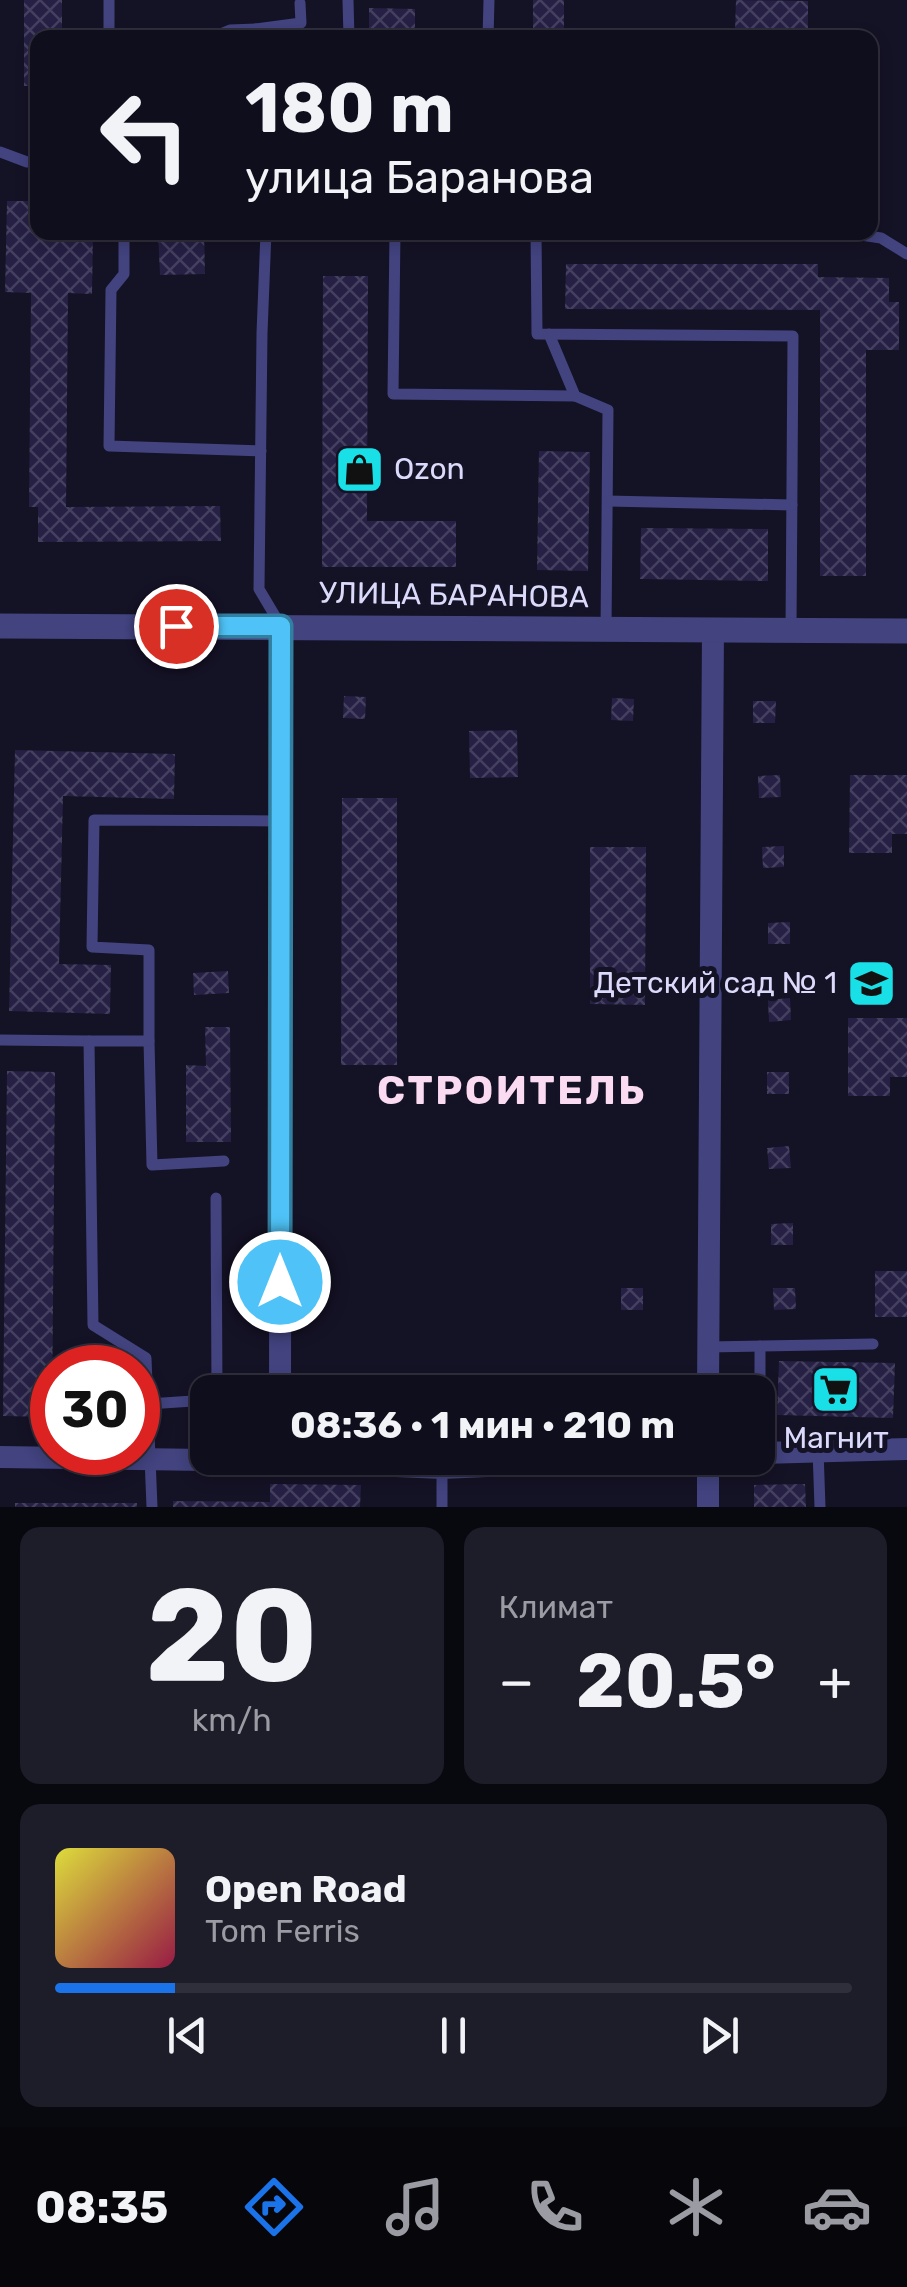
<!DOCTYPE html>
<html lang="ru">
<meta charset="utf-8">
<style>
body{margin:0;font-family:Rubik,sans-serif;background:#1d1c29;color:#f1f3f6;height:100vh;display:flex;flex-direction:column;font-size:38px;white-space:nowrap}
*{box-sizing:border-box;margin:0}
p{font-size:32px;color:#9b9ca3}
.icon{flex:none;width:55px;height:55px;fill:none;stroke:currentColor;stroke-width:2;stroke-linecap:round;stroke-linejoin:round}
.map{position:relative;height:1507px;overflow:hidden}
.panel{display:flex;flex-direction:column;gap:20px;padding:20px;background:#08080f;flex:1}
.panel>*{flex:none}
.banner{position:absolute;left:30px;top:30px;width:848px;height:210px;border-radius:20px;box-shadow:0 5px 15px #0003,0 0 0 2px #2f2e3b;background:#0f0e1c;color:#f1f3f6;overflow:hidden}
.speed{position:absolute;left:30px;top:1345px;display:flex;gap:20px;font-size:50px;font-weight:700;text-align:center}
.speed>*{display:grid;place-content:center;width:130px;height:130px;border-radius:50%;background:#0f0e1c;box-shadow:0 5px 15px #0003,0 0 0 2px #2f2e3b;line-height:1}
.speed .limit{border:15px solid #d22;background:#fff;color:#111}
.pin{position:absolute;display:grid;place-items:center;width:85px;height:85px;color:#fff;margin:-42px;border:5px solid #fff;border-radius:50%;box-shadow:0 2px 10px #0007}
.me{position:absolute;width:110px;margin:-55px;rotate:0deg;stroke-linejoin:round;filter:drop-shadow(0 0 8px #0008)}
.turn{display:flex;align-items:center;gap:35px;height:210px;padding:0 50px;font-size:45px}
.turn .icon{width:130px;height:130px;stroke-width:2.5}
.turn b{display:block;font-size:70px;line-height:85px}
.big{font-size:75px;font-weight:700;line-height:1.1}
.panel .widget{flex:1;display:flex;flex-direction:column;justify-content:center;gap:15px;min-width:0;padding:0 35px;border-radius:20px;background:#1d1c29}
.panel .dial{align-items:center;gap:0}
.dial b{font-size:130px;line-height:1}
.song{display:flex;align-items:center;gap:30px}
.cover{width:120px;height:120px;border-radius:15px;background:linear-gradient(135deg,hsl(60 70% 55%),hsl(340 70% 35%))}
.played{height:10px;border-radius:5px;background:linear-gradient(90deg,#1a73e8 15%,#2f2e3b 15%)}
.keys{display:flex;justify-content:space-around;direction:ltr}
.heat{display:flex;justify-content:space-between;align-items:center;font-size:55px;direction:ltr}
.panel .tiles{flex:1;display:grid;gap:20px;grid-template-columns:1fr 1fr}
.widget:last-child{grid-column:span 2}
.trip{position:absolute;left:190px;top:1375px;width:585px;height:100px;border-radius:20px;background:#0f0e1c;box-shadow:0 5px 15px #0003,0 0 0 2px #2f2e3b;font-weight:700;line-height:100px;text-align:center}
.dock{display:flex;height:160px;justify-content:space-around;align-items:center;background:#06060b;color:#9b9ca3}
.dock .icon{width:70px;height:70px}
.dock .selected{color:#1a73e8}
.dock b{font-size:45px;color:#f1f3f6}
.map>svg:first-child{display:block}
.building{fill:url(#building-cross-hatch)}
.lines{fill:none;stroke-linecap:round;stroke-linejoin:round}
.service{stroke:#42437f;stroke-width:11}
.minor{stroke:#42437f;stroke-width:22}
.tertiary{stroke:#42437f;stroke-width:25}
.route-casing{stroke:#337fa1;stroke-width:25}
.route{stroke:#4fc3f7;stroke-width:18}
.labels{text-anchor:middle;stroke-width:10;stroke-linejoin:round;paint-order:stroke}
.poi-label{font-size:30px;fill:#dbdafb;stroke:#141225;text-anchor:start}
.street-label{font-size:30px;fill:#dbdafb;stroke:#141225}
.district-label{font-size:40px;font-weight:bold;letter-spacing:2.5px;fill:#fbdbf2;stroke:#141225}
</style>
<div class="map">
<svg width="907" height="1507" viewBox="0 0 907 1507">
<defs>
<pattern id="building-cross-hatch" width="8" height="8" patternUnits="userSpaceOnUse" patternTransform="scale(2.5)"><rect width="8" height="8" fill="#252044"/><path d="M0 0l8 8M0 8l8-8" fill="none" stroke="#444060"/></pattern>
</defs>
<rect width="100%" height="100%" fill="#141225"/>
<!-- building -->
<g class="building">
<polygon points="24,0 62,0 62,38 38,38 38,120 33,120 33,86 24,86"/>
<rect x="533" y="0" width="31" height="38"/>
<polygon points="736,0 808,1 808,32 863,32 863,38 681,38 681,30 735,30"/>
<polygon points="369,8 415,9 415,38 369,37"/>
<polygon points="7,201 38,201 38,232 93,232 92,294 68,293 66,507 220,506 221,541 38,542 38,507 29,507 31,293 5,292"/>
<polygon points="158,232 204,232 205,274 160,275"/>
<polygon points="566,264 818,264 818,277 889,278 889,302 899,302 899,350 866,350 866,576 820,576 820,310 565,309"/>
<polygon points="323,276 368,276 367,521 456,521 456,567 322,567"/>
<polygon points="539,451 590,452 588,571 537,570"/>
<polygon points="641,528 768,529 768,581 640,579"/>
<polygon points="344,696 366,697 365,719 343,718"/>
<polygon points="612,698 634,699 633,721 611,720"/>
<polygon points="753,701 776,701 775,723 753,723"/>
<polygon points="517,730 518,777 470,778 469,731"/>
<polygon points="15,750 175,754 174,799 63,796 59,964 111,965 110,1014 9,1011"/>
<polygon points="780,775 781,797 759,798 758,776"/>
<polygon points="850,775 907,775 907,834 892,834 892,853 849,853"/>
<polygon points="342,798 397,798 397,1065 341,1065"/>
<polygon points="784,846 784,867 763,868 762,847"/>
<polygon points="590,847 646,847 645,1005 590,1004"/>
<polygon points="790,922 790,944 768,944 768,923"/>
<polygon points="228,971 229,993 194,995 193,973"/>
<polygon points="790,998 791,1020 769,1022 768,1000"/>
<polygon points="848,1018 907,1018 907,1077 890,1077 890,1096 848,1096"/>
<polygon points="205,1027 230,1027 231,1142 186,1142 186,1065 206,1066"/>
<polygon points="7,1071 55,1072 52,1417 3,1416"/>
<rect x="767" y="1072" width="22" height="22"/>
<polygon points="789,1146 791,1168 769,1169 767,1148"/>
<polygon points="793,1223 793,1245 771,1245 771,1224"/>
<rect x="875" y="1271" width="32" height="46"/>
<rect x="621" y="1288" width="22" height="22"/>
<polygon points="773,1288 795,1288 796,1309 774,1310"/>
<polygon points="779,1361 895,1363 893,1418 777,1415"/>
<polygon points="270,1484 361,1485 360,1507 173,1507 173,1501 270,1502"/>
<polygon points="805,1484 806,1507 754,1507 754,1485"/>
<rect x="15" y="1503" width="122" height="4"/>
</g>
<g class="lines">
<!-- service -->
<g class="service">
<polyline points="109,0 109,38"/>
<polyline points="348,0 349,38"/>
<polyline points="256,29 301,23 300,3"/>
<polyline points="211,38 230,30 256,29 257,38"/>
<polyline points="488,38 489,0"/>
<polyline points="0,152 27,162 38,162"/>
<polyline points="124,232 124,274 111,290 109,446 261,451"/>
<polyline points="266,232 262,333 259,589 281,626"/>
<polyline points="395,232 393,394 575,396"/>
<polyline points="536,232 537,334 793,336 791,630"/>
<polyline points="763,232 854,234 881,238 907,254"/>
<polyline points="549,334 575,396 608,410 606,629"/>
<polyline points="608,501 792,505"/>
<polyline points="0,1040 89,1041"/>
<polyline points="149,1041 152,1165 224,1161"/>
<polyline points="216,1198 217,1392"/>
<polyline points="760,1346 760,1419"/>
<polyline points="708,1347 873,1344"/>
<polyline points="148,1404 208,1400"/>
<polyline points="818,1450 820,1507"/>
<polyline points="442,1468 442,1507"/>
<polyline points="152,1507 146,1358 93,1325 89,1041 149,1041 149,950 92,947 94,820 280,821"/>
</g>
<!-- minor -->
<g class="minor">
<polyline points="280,1392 281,626"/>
<polyline points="708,1392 713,630"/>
<polyline points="758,1453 907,1449"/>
<polyline points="0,1457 280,1461 442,1468 669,1458"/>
<polyline points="708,1458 708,1507"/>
</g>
<!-- tertiary -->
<polyline class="tertiary" points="0,626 907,631"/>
</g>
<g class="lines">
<defs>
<polyline id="route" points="176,626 281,626 280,1282"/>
</defs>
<!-- route casing -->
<use href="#route" class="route-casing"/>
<!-- route -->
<use href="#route" class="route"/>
</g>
<!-- icons -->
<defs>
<symbol id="shop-square" viewBox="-11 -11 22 22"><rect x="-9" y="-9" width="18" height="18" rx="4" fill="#19e0e7" stroke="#141225"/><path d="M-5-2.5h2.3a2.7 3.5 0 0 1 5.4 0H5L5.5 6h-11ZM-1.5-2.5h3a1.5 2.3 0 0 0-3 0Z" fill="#111"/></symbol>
<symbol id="school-square" viewBox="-11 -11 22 22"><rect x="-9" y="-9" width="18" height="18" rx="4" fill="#19e0e7" stroke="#141225"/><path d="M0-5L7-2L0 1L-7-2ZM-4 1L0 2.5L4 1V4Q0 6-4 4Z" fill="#111"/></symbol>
<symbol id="supermarket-square" viewBox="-11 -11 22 22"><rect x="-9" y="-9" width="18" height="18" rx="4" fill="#19e0e7" stroke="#141225"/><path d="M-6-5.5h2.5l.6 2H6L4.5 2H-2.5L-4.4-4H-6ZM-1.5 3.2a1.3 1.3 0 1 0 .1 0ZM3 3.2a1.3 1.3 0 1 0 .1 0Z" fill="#111"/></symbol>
</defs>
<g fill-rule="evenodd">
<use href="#shop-square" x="332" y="442" width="55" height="55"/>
<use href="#school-square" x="844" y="956" width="55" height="55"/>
<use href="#supermarket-square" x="808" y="1362" width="55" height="55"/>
</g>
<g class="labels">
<!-- poi labels -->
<g class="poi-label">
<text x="394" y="479">Ozon</text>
<text x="837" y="993" text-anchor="end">Детский сад № 1</text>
<text x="836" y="1448" text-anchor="middle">Магнит</text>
</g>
<!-- street labels -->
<g class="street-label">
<text transform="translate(454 595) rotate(1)" y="10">УЛИЦА БАРАНОВА</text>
</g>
<!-- district labels -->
<g class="district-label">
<text x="512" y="1104">СТРОИТЕЛЬ</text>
</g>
</g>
</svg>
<div class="speed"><div class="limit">30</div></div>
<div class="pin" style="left:176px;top:626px;background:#d93025"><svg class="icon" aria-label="arrive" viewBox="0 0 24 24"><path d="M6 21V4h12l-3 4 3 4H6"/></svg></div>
<svg class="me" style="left:280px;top:1282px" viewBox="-20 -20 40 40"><circle r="17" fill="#4fc3f7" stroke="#fff" stroke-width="3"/><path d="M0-11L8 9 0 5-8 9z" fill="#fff"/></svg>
<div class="trip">08:36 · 1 мин · 210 m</div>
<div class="banner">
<div class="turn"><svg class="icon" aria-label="left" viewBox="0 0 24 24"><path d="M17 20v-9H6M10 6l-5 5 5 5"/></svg><div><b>180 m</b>улица Баранова</div></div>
</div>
</div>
<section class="panel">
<div class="tiles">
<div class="widget dial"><b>20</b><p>km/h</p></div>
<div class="widget"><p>Климат</p>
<div class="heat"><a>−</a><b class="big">20.5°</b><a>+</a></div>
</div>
<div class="widget">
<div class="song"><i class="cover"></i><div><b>Open Road</b><p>Tom Ferris</p></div></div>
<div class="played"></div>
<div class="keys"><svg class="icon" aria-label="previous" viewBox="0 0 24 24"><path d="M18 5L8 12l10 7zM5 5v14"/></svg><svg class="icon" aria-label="pause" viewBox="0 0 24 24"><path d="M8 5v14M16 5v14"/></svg><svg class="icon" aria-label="next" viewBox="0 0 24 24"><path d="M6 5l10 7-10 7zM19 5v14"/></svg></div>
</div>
</div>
</section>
<nav class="dock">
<b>08:35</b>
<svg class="icon selected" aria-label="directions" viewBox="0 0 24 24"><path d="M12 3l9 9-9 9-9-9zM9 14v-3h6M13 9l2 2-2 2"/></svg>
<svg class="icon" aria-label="music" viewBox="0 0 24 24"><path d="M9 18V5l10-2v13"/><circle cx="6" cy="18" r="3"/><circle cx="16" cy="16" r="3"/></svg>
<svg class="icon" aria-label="phone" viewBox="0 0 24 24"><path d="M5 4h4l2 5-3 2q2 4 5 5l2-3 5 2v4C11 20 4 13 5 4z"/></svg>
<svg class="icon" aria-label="climate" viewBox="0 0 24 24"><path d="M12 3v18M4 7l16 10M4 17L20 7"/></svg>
<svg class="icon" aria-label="car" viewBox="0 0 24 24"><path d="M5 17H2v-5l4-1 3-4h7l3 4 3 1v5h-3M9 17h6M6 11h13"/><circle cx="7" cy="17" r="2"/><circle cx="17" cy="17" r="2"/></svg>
</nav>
